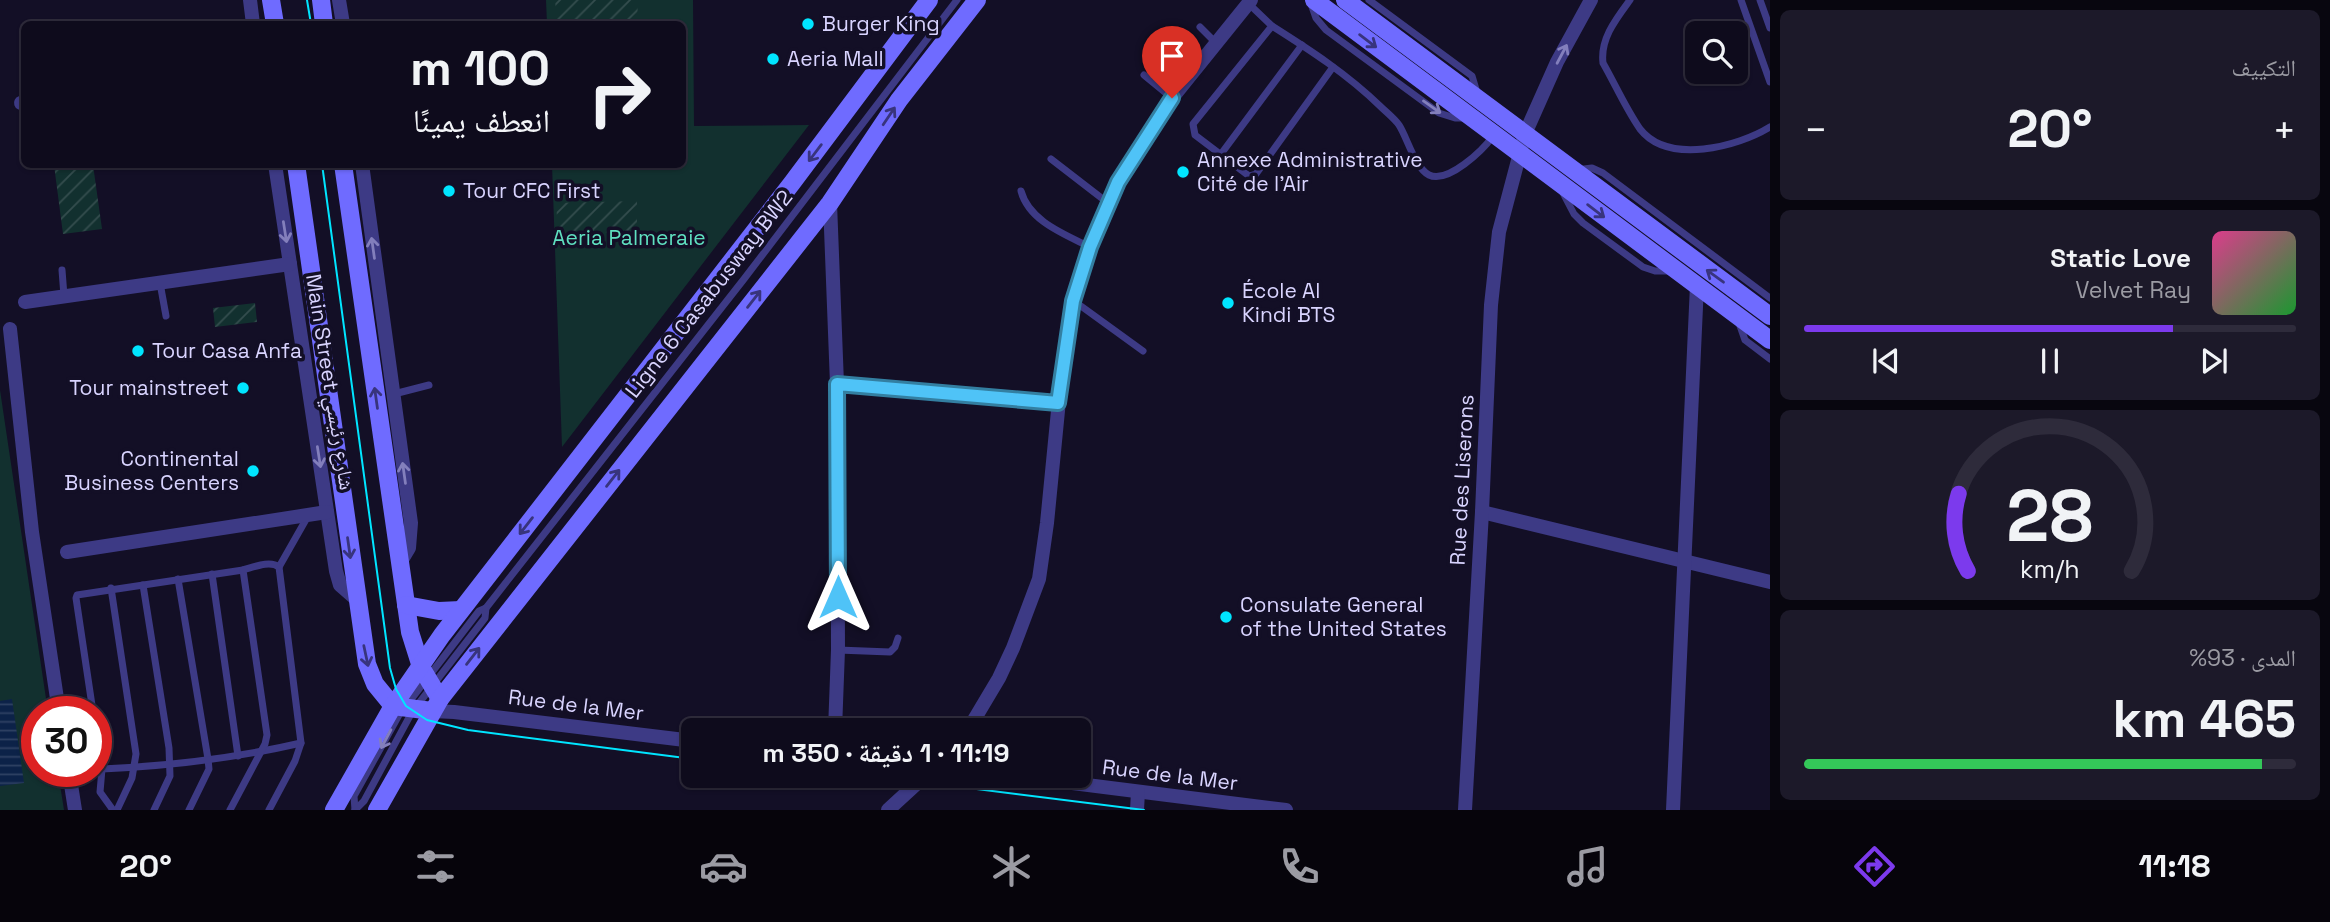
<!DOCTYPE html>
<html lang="ar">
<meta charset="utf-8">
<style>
body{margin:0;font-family:"Space Grotesk","Noto Naskh Arabic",sans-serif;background:#1c1929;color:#f1f3f6;direction:rtl;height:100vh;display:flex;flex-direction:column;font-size:26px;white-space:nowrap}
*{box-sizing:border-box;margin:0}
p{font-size:23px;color:#9b9ba3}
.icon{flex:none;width:38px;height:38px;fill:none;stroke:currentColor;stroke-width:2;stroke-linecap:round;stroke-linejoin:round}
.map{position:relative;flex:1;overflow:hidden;direction:ltr}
.side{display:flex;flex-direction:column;gap:10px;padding:10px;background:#08060f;width:560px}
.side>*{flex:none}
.top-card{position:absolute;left:21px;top:21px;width:665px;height:147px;border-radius:10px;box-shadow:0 2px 5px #0004,0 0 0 2px #2e2b3b;direction:rtl;background:#0e0b1c;color:#f1f3f6;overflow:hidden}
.buttons{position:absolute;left:1685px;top:21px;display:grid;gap:14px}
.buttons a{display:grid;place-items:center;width:63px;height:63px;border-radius:10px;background:#0e0b1c;box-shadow:0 2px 5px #0004,0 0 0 2px #2e2b3b;font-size:35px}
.speed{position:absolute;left:21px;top:696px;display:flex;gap:14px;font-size:35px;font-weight:700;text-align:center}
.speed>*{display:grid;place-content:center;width:91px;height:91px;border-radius:50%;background:#0e0b1c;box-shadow:0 2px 5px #0004,0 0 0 2px #2e2b3b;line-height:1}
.speed .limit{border:10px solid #d22;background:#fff;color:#111}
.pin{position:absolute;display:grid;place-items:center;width:60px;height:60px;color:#fff;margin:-72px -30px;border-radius:50% 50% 50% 0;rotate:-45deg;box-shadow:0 0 7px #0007}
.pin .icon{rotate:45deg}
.me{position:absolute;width:77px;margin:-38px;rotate:0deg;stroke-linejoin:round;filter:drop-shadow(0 0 5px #0008)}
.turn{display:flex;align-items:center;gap:24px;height:147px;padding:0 21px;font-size:32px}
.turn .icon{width:91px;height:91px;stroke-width:2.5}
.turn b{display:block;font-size:49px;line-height:60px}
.big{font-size:52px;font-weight:700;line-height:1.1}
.side .widget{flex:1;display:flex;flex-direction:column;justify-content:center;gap:10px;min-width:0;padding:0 24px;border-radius:10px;background:#1c1929}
.side .dial{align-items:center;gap:0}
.dial svg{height:182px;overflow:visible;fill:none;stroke:#2e2b3b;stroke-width:7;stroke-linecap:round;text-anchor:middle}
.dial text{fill:#f1f3f6;stroke:none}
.song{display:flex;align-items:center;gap:21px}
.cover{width:84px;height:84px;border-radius:10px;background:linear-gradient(135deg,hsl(330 70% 55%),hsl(130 70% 35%))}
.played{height:7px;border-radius:4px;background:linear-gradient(90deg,#7c3aed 75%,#2e2b3b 75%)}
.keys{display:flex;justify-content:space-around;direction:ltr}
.heat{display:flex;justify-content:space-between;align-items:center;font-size:38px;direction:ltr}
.charge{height:10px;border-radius:5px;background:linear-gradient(90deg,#34c759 93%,#2e2b3b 0)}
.trip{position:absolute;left:681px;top:718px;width:410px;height:70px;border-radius:10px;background:#0e0b1c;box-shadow:0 2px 5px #0004,0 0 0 2px #2e2b3b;font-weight:700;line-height:70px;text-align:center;direction:rtl}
.tabs{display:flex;height:112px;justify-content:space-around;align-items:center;background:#06040b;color:#9b9ba3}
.tabs .icon{width:49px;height:49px}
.tabs .on{color:#7c3aed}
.tabs b{font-size:32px;color:#f1f3f6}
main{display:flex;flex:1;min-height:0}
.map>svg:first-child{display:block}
.park{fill:#12302f}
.garden{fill:url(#garden-furrows)}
.water{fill:url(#water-rules)}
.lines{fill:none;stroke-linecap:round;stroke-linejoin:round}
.lane{stroke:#3d3a85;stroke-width:7}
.street{stroke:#3d3a85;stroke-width:14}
.secondary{stroke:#6f6bff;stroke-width:18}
.tram{stroke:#00e5ff;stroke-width:2}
.oneway{stroke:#38347d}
.oneway2{stroke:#837fbc}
.route-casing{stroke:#337fa1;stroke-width:18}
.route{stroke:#4fc3f7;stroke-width:12}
.poi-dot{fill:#00e5ff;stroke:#130f26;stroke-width:2.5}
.labels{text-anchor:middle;stroke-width:7;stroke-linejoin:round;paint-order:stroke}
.poi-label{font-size:21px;fill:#d9d4ff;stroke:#130f26;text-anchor:start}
.park-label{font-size:21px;fill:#5fe0c0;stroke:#130f26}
.street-label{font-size:21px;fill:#d9d4ff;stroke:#130f26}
</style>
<main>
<section class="side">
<div class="widget"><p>التكييف</p>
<div class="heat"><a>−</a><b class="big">20°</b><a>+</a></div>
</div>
<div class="widget">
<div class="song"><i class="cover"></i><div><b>Static Love</b><p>Velvet Ray</p></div></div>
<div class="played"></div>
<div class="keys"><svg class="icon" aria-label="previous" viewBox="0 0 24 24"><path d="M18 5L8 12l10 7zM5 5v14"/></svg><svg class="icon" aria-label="pause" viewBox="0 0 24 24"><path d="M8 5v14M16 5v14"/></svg><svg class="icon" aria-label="next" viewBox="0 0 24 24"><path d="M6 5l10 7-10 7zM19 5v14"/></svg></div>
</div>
<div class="widget dial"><svg viewBox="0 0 100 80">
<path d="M14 69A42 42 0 1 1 86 69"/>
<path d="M14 69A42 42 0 0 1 10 35" stroke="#7c3aed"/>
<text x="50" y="56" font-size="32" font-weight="700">28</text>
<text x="50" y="72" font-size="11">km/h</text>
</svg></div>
<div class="widget"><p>المدى · 93%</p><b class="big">465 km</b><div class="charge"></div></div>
</section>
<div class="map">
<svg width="1770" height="810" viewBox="0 0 1770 810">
<defs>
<pattern id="garden-furrows" width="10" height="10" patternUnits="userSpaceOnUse" patternTransform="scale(1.75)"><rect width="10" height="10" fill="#12302f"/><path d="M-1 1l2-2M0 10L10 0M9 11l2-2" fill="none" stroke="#344d4e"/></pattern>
<pattern id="water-rules" width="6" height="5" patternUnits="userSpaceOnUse" patternTransform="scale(1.75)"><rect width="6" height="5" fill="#0c2248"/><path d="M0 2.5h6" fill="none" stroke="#2f4163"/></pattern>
</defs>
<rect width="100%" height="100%" fill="#130f26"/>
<!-- park -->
<g class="park">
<polygon points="546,0 693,0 694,126 809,125 562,447 552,165 682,164 682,24 547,24"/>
<polygon points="0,390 48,712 37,712 37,772 58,772 64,810 0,810"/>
</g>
<!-- garden -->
<g class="garden">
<polygon points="555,0 638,0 637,24 557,24"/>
<polygon points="54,165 93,165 102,229 63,234"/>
<polygon points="637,201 637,232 558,233 556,203"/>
<polygon points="255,303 257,322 215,327 213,308"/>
</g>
<!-- water -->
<polygon class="water" points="12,699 24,783 0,786 0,701"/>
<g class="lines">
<!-- lane -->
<g class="lane">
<polyline points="1369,0 1472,76 1478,96"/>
<path d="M1630 0C1616 19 1600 39 1603 63 1615 84 1626 109 1640 129 1668 165 1738 147 1770 127"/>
<polyline points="1741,0 1770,82"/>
<polyline points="1760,0 1770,28"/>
<polyline points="1310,1 1316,18 1326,30 1439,113 1455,118 1466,118"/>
<polyline points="1249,4 1272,26 1193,124 1195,135 1249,176 1256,174 1333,67"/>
<path d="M1272 26C1310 50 1347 74 1380 106 1386 112 1394 118 1399 125 1407 137 1415 168 1429 175 1448 184 1483 150 1493 136"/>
<polyline points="1200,27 1216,43"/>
<polyline points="1144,75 1172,98"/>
<polyline points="1221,154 1302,45"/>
<polyline points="1051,159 1108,203"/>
<polyline points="1576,170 1592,168 1603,173 1770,298"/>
<path d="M1021 191C1029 221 1064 234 1090 247"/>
<polyline points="1563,193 1574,214 1583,223 1643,267 1655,271 1670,271"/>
<polyline points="62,270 64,296"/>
<polyline points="160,283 166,316"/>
<polyline points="1074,301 1143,351"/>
<polyline points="1738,320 1745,340 1770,359"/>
<polyline points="394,394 429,385"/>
<polyline points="279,567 308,516"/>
<polyline points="212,574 238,756"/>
<polyline points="178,579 208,759 209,769 189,810"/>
<polyline points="143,585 169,748 170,776 154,810"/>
<polyline points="111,588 136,754 132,778 117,810"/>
<polyline points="838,650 890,652 895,647 898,638"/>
<polyline points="93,712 76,598 77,595 243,570"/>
<polyline points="96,731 102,769 100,792 113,810"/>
<path d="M102 769C169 766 236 758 301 743"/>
<path d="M230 810 265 744 267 735 243 570C254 567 270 560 279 567L301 743 295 761 269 810"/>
<polyline points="355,810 354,796 399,715 479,611 486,608 744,279 957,0"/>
<polyline points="355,810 364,801 412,712 485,618 486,608"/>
</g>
<!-- street -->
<g class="street">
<polyline points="250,0 253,24"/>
<polyline points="339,0 343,24"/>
<polyline points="21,103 24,102"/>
<polyline points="275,164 336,571 340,585 356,599"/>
<polyline points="362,164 411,523 409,548 400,563"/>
<polyline points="830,203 837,384 838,650 835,730"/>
<polyline points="25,302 290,264"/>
<polyline points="10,329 32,532 59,712"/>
<polyline points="837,384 1058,403"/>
<polyline points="1482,512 1770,582"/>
<polyline points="67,552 327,512"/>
<polyline points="432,711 454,712 693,741"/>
<polyline points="968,730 999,678 1013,648 1039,579 1047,523 1062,370 1073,301 1090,247 1118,182 1172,98 1251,0"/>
<polyline points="69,772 75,810"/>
<polyline points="1008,775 1286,810"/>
<polyline points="888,810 926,775"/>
<polyline points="1137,810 1138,792"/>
<polyline points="1465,810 1482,512 1491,305 1499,232 1525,134 1557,62 1591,0"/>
<polyline points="1673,810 1697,285"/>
</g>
<!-- secondary -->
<g class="secondary">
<polyline points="271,0 275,24"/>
<polyline points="321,0 324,24"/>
<polyline points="1314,0 1770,340"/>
<polyline points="1345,0 1770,316"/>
<polyline points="296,164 367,664 375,684 393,706 432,711"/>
<polyline points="343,164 410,632 421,667 440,699"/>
<polyline points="406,605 439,611 461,610"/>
<polyline points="334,810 393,706 442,635 792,183 929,0"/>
<polyline points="377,810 440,699 830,203 899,100 977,0"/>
</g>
<!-- tram -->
<g class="tram">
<polyline points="307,0 311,24"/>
<polyline points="322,164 390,668 396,689 406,706 427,720 468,730 693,759"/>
<polyline points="811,775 876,784"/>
<polyline points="866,775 1144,810"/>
</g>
</g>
<!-- one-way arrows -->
<defs><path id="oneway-shaft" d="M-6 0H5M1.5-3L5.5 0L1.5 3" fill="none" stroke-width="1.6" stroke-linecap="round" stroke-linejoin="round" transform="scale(1.75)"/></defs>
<g class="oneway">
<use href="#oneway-shaft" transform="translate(1368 41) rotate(37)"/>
<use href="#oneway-shaft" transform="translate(889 116) rotate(-56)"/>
<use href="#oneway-shaft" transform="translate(815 153) rotate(127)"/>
<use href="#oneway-shaft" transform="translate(1596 211) rotate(37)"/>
<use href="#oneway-shaft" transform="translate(1715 276) rotate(-144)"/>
<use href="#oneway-shaft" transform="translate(754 299) rotate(-52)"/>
<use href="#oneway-shaft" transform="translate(376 398) rotate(-98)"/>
<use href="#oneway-shaft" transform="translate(613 478) rotate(-52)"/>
<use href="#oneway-shaft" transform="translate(526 526) rotate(128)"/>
<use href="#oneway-shaft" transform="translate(349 548) rotate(82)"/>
<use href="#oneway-shaft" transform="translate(366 656) rotate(78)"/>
<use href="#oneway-shaft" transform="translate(473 656) rotate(-52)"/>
</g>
<g class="oneway2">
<use href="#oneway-shaft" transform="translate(1562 54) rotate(-62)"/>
<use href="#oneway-shaft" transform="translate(1432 107) rotate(35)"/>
<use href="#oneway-shaft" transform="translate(285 232) rotate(81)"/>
<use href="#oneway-shaft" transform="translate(373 248) rotate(-98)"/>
<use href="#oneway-shaft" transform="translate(319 457) rotate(81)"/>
<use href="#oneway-shaft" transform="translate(404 473) rotate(-98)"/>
<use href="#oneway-shaft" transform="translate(386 739) rotate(118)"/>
</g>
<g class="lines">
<defs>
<polyline id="route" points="838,597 837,384 1058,403 1073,301 1090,247 1118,182 1172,98"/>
</defs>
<!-- route casing -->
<use href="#route" class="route-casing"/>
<!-- route -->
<use href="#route" class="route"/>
</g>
<!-- markers -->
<g class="poi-dot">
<circle cx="808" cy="24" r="7"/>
<circle cx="773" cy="59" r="7"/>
<circle cx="1183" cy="172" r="7"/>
<circle cx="449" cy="191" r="7"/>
<circle cx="1228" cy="303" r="7"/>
<circle cx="138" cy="351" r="7"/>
<circle cx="243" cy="388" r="7"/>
<circle cx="253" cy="471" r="7"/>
<circle cx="1226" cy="617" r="7"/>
</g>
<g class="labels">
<!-- poi labels -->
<g class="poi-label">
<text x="822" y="31">Burger King</text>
<text x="787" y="66">Aeria Mall</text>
<text x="1197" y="167">Annexe Administrative<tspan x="1197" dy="24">Cité de l'Air</tspan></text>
<text x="463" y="198">Tour CFC First</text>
<text x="1242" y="298">École Al<tspan x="1242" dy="24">Kindi BTS</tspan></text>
<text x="152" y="358">Tour Casa Anfa</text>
<text x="229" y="395" text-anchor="end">Tour mainstreet</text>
<text x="239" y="466" text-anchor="end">Continental<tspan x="239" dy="24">Business Centers</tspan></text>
<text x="1240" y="612">Consulate General<tspan x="1240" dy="24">of the United States</tspan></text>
</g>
<!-- park labels -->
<g class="park-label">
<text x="629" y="245">Aeria Palmeraie</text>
</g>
<!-- street labels -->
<g class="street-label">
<text transform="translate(709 294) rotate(-52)" y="7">Ligne 6 Casabusway BW2</text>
<text transform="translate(330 382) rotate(81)" y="7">Main Street شارع رئيسي</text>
<text transform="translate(1462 480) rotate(-87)" y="7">Rue des Liserons</text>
<text transform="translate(576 705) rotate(7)" y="7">Rue de la Mer</text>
<text transform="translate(1170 775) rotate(7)" y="7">Rue de la Mer</text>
</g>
</g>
</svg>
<div class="buttons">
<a><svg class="icon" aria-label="search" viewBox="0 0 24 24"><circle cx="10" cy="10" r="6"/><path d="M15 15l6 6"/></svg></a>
</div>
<div class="speed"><div class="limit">30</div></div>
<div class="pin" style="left:1172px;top:98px;background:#d93025"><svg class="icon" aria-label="arrive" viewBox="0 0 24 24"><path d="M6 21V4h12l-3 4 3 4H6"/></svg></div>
<svg class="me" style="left:838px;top:597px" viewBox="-20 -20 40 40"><path d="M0-17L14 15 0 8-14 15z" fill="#4fc3f7" stroke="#fff" stroke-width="4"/></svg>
<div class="trip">11:19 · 1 دقيقة · 350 m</div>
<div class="top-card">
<div class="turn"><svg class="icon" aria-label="right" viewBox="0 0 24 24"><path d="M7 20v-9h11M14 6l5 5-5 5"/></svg><div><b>100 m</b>انعطف يمينًا</div></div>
</div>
</div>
</main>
<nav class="tabs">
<b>11:18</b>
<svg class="icon on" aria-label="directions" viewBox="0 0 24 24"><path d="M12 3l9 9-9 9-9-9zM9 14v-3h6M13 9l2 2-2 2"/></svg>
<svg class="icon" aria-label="music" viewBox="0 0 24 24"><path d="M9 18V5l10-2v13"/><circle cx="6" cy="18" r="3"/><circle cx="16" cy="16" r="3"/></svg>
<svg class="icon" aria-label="phone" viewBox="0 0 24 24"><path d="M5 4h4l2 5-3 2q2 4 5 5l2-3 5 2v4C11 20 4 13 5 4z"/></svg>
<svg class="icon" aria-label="climate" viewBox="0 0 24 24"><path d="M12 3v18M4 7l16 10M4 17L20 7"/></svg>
<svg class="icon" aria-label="car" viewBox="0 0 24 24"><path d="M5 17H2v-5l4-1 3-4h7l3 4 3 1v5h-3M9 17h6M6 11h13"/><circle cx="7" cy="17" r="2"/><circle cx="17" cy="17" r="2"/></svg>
<svg class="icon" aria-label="filters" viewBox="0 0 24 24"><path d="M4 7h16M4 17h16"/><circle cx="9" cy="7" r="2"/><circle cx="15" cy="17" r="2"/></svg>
<b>20°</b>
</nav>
